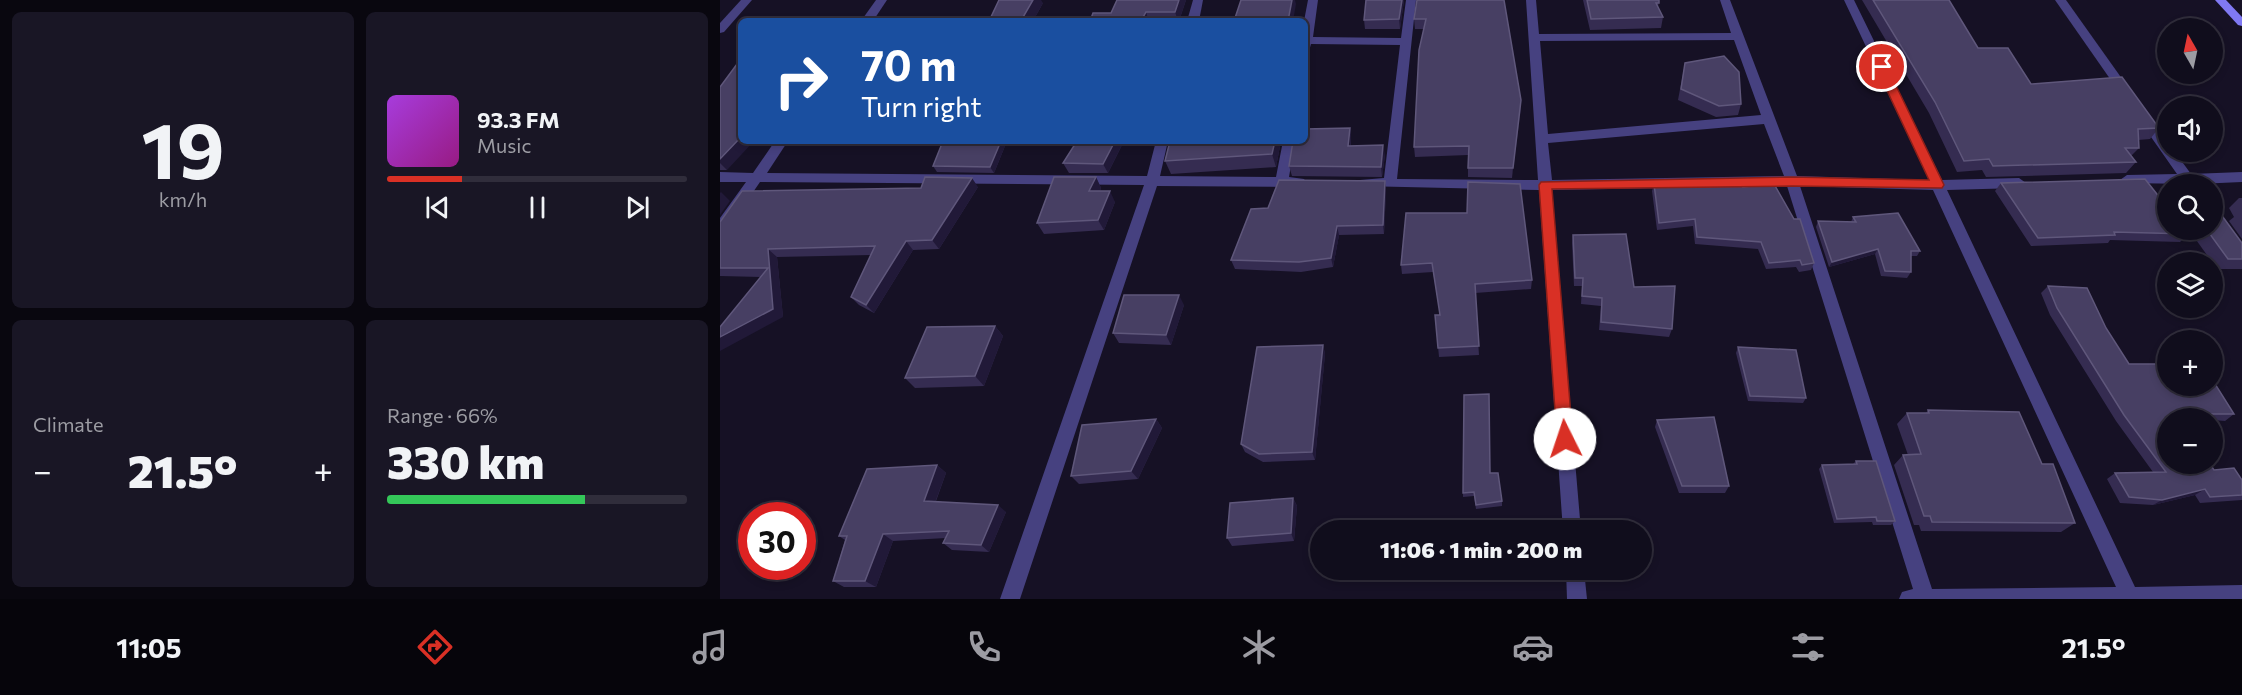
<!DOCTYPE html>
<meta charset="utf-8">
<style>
body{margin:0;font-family:Commissioner,sans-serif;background:#191625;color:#f1f3f6;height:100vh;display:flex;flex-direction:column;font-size:22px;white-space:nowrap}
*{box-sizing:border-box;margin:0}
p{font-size:20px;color:#9c9ca3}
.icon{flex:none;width:33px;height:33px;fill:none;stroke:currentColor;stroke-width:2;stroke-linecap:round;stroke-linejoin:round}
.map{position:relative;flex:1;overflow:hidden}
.side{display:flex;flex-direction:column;gap:12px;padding:12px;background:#09070f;width:720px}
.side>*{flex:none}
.top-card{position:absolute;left:18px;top:18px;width:570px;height:126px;border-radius:9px;box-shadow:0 3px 9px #0003,0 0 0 2px #302d3b;background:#1a4fa0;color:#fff;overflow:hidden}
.needle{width:39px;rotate:351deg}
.fabs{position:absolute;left:1437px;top:18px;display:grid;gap:12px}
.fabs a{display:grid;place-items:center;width:66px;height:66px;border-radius:50%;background:#100d1c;box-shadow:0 3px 9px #0003,0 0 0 2px #302d3b;font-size:30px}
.speed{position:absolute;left:18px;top:502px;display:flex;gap:12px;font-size:30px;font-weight:700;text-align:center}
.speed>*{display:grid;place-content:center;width:78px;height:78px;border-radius:50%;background:#100d1c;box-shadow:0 3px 9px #0003,0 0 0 2px #302d3b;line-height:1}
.speed .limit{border:9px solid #d22;background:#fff;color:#111}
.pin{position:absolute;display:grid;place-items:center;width:51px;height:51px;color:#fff;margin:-26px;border:3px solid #fff;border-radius:50%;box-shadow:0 2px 6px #0007}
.me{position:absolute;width:66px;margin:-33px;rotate:356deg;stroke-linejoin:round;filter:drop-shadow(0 0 4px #0008)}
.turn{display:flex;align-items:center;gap:21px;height:126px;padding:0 24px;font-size:27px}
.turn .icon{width:78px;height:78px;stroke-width:2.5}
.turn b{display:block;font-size:42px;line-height:51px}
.big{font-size:45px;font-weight:800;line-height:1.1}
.side .tile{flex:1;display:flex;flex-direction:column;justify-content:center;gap:9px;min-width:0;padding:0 21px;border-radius:9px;background:#191625}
.side .dial{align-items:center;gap:0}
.dial b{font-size:78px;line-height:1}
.song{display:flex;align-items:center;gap:18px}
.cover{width:72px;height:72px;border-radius:9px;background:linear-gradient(135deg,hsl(280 70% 55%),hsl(310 70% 35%))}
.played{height:6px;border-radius:3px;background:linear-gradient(90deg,#d93025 25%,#302d3b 25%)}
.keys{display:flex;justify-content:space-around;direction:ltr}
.heat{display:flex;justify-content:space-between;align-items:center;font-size:33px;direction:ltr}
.charge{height:9px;border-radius:4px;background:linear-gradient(90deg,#34c759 66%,#302d3b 0)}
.side .tiles{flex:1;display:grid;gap:12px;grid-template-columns:repeat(2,1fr)}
.trip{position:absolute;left:590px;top:520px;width:342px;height:60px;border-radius:30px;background:#100d1c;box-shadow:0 3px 9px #0003,0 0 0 2px #302d3b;font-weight:800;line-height:60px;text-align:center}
.tab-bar{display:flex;height:96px;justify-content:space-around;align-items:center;background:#06050b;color:#9c9ca3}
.tab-bar .icon{width:42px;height:42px}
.tab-bar .current{color:#d93025}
.tab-bar b{font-size:27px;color:#f1f3f6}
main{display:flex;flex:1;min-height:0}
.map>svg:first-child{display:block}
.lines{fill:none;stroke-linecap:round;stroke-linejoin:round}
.street{fill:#464180;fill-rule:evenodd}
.secondary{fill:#8079f3;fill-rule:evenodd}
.wall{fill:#352c51}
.shaded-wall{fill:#211938}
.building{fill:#473f63;stroke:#5f577b;stroke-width:1.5}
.route{fill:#d93025;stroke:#8d1f18;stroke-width:1.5}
</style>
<main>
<section class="side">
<div class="tiles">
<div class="tile dial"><b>19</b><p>km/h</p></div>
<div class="tile">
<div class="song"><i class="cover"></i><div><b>93.3 FM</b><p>Music</p></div></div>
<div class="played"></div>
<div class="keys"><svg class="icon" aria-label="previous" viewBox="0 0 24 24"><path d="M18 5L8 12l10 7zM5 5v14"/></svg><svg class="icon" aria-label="pause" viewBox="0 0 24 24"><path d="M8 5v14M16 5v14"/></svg><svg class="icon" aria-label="next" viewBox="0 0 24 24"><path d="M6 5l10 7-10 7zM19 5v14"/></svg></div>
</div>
<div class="tile"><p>Climate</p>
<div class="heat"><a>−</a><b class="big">21.5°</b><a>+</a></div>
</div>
<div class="tile"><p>Range · 66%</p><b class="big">330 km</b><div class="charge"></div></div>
</div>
</section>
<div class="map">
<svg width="1522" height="599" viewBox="0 0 1522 599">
<rect width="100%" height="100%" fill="#161125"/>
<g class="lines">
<!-- street -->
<g class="street">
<polygon points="21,0 32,0 4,32 0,33 0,23"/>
<polygon points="156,0 167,0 153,21 141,21"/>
<polygon points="473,0 483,0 479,21 467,21"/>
<path d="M588 0H598L593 37 681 38 686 0H696L677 179 818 180 806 0H816L819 34 1011 33 1000 0H1010L1077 176 1209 180 1124 0H1134L1222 180 1299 178 1306 183 1299 188 1227 190 1415 587 1522 585V599H1179L1182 592 1193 589 1067 186 832 190 861 531H843L819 190 640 186 638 183 640 180 664 178 680 45 591 44 589 51 585 52 584 21ZM1014 40 1041 115 828 134 820 41ZM1044 124 1064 176 832 180 828 143ZM1080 186 1213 190 1396 587 1212 589Z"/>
<polygon points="1335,0 1346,0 1410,90 1410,96 1402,96"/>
<polygon points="1423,113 1427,114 1448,141 1448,152 1455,152 1471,174 1522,172 1522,182 1477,184 1402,183 1400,180 1407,175 1457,174 1417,117"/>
<polygon points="55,141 68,141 47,173 427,176 436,141 448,141 440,176 556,177 563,141 575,141 569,177 584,179 586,182 579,187 437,186 300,599 280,599 424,185 40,182 5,233 0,234 0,218 26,182 0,182 0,172 33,173"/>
<polygon points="846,570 864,570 867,599 847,599"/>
</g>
<!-- secondary -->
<polygon class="secondary" points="1495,0 1506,0 1522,17 1522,26 1518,25"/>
</g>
<!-- wall -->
<g class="wall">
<polygon points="397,0 466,0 459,21 370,21 391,13"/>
<polygon points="684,0 680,29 645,29 644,20"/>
<polygon points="697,0 801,100 792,178 748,177 748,155 695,157 694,147 704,29 695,29 694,19"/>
<polygon points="863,0 939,0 938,7 943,17 941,28 870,30"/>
<polygon points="1142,0 1229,0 1258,48 1311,84 1439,128 1430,139 1418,140 1419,148 1411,156 1416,162 1406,173 1266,177 1262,170 1237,172 1209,113"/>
<polygon points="323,3 313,21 271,21 270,19"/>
<polygon points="965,63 1021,104 1018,115 996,117 958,100"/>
<polygon points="0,87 7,170 0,170"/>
<polygon points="630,128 631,138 631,146 665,155 662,177 572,176 569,166"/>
<polygon points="223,141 287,141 274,173 217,172 213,166"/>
<polygon points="357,141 404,141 388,173 349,173 343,163"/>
<polygon points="450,141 561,141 556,167 451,174 445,161"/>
<polygon points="376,177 381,188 380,191 395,202 384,230 324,234 317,223"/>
<polygon points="1281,183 1468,234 1460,242 1390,240 1388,243 1311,246 1275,191"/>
<polygon points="934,184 1023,187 1094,263 1091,270 1079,272 1076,267 1046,269 1038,249 975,244 973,226 937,230 932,191"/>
<polygon points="258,187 219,249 193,250 154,313 139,305 131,297 151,255 57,257 63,317 41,277 0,276 0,222"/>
<polygon points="666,191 664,234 619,235 613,267 581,272 515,269 511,260 548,208"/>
<polygon points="1519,198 1522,198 1522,239 1509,221 1514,217 1509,208"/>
<polygon points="686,213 812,280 811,289 755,293 759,355 719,357 715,315 720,315 713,272 682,274 681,265"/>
<polygon points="1133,217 1200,251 1197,256 1191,256 1191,272 1187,278 1161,276 1155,254 1109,267 1096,227 1098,221 1131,222"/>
<polygon points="1469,230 1492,230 1522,243 1522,269 1497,269"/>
<polygon points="853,235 914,287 952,329 949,337 879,330 881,306 861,304 862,286 854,286 852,243"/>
<polygon points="1328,286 1386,328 1409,364 1514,414 1505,421 1492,420 1492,418 1448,418 1494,470 1522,480 1522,500 1480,503 1475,495 1433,505 1400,503 1387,479 1395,473 1433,472 1396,421 1330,315 1321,293"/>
<polygon points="464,305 451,345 399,343 393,333"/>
<polygon points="275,326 283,336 264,386 195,388 185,378"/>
<polygon points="603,345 605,354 595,460 543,462 525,452 521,444"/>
<polygon points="1018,347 1086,398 1083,403 1028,401 1016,353"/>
<polygon points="1208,410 1322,464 1355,523 1341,532 1201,531 1199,525 1194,525 1174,465 1183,455 1188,455 1177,424 1187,413 1206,413"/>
<polygon points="436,419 442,428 418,479 359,484 351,476"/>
<polygon points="937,420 1009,486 1005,493 959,493 935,427"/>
<polygon points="1136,461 1175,521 1171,525 1153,525 1152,522 1114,523 1099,469 1102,465 1133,464"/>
<polygon points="217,465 226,473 216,501 286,512 269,552 232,550 223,543 226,538 173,541 156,587 124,587 113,581 125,540 119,536"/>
<polygon points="770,473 782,501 782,506 756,509 754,496 743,497 743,493"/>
<polygon points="573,498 577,506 574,541 512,546 507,538"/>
</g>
<!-- shaded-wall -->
<g class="shaded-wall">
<polygon points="313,0 321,0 323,3 313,21 303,21 302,19"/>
<polygon points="459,0 466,0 459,21 458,21 455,12"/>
<polygon points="572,0 575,0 576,4 573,21 568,21"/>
<polygon points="682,0 684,0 680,29 679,19"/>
<polygon points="426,12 429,21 421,21"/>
<polygon points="801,100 801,109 792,178 793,168"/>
<polygon points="630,128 631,138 630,156 628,146"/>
<polygon points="21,137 21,141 34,141 7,170 0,163 0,159"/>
<polygon points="281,141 287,141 274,173 270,167"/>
<polygon points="395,141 404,141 388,173 383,164"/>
<polygon points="555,141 561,141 556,167 552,154"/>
<polygon points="663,145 665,155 662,177 661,167"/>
<polygon points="376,177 381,188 375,201 369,191"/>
<polygon points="252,178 258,187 219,249 212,240"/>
<polygon points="665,181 666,191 664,234 663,225"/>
<polygon points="390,191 395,202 384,230 378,220"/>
<polygon points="1,192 10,201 0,215 0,193"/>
<polygon points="617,226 619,235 613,267 611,258"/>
<polygon points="186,241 193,250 154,313 146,305"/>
<polygon points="48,249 57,257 63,317 0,351 0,337 53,309"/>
<polygon points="1158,249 1155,254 1109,267 1112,262"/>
<polygon points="459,295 464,305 451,345 446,335"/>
<polygon points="275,326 283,336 264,386 255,376"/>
<polygon points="603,345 605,354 595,460 592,452"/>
<polygon points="436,419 442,428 418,479 411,471"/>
<polygon points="217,465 226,473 213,508 204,501"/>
<polygon points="1485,489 1475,495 1433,505 1442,500"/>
<polygon points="573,498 577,506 574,541 571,533"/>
<polygon points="278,505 286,512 269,552 261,545"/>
<polygon points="163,534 173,541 156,587 145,581"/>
</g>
<!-- building -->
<g class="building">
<polygon points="279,0 313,0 302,19 270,19"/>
<polygon points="397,0 459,0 455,12 426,12 421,21 370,21 373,13 391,13"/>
<polygon points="521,0 572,0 568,21 514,21"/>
<polygon points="646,0 682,0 679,19 644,20"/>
<polygon points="697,0 784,0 801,100 793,168 748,168 749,146 694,147 699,50 706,19 694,19"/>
<polygon points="867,0 939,0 939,3 936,3 943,17 871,19"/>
<polygon points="1153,0 1229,0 1258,48 1288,48 1311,84 1402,77 1439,128 1418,129 1419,148 1405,148 1416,162 1273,166 1269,159 1244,161 1215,102"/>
<polygon points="1004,56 1019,72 1021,104 999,106 961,89 965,63"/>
<polygon points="20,60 21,60 21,137 0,159 0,87"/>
<polygon points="630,128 628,146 663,145 661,167 569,166 573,141 585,141 585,129"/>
<polygon points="223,141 281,141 270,167 213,166"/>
<polygon points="357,141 395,141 383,164 343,163"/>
<polygon points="450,141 555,141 552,154 445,161"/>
<polygon points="205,177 252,178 212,240 186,241 146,305 131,297 155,246 48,249 53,309 0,337 0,327 48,268 0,268 0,222 22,191 201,188"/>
<polygon points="334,177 376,177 369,191 390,191 378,220 317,223"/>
<polygon points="1425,179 1448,208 1448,230 1464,230 1468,234 1394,232 1395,235 1318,238 1281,183"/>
<polygon points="559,180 665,181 663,225 617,226 611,258 579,262 511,260 531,209 548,208"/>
<polygon points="748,182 800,184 812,280 755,284 759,346 718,348 715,315 720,315 712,263 681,265 686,213 747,213"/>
<polygon points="1024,182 1023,187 1054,184 1074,219 1080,219 1094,263 1082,265 1080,260 1049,263 1041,242 977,237 975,219 939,223 934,184"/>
<polygon points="1178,213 1200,251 1191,251 1191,272 1165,271 1158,249 1112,262 1098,221 1136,222 1133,217"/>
<polygon points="1500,213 1522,243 1522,259 1508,259 1487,230 1492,230 1492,214"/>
<polygon points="906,234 914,287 955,286 952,329 881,322 882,298 862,296 863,278 855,278 853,235"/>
<polygon points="1328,286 1367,288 1386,328 1409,364 1448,364 1448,386 1492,386 1492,379 1514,414 1455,414 1459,418 1448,418 1448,464 1490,464 1494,470 1514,468 1522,480 1522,495 1490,497 1485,489 1442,500 1409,497 1395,473 1446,472 1404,415 1337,308"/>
<polygon points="404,295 459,295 446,335 393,333"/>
<polygon points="275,326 255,376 185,378 207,327"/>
<polygon points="603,345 592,452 539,454 521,444 537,347"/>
<polygon points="1018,347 1076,350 1086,398 1030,396"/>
<polygon points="769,394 770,473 778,473 782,501 756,505 754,492 743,493 744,395"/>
<polygon points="1208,410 1299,412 1322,464 1333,464 1355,523 1212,522 1210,516 1204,516 1183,455 1201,454 1187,413 1209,413"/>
<polygon points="994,417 1009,486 962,486 937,420"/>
<polygon points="436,419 411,471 351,476 362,425"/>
<polygon points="1136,461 1156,461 1175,521 1157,521 1156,517 1117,519 1102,465 1137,464"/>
<polygon points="217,465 204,501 278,505 261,545 223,543 229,531 163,534 145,581 113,581 127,536 119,536 147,469"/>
<polygon points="573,498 571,533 507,538 510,503"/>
</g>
<!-- route -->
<polygon class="route" points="1162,64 1167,67 1224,185 1222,188 1072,186 832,189 853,439 851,443 845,446 840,443 837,439 819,185 821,182 1072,177 1209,180 1156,67"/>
</svg>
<div class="fabs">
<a><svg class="needle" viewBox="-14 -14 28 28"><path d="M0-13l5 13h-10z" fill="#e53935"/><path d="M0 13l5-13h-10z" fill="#9c9ca3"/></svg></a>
<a><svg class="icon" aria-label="sound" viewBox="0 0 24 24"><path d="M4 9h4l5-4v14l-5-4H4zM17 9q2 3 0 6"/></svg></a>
<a><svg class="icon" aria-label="search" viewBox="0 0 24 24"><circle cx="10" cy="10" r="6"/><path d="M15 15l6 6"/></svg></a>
<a><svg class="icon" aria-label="layers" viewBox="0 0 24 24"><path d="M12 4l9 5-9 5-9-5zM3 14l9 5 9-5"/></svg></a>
<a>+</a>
<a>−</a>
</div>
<div class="speed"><div class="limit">30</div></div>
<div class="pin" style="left:1162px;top:67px;background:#d93025"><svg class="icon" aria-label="arrive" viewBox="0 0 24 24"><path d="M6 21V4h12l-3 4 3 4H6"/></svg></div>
<svg class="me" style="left:845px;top:439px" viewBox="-20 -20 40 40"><circle r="19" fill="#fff"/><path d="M0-13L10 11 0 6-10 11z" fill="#d93025"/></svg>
<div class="trip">11:06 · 1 min · 200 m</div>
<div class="top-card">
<div class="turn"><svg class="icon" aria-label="right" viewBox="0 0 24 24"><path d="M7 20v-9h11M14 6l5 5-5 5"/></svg><div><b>70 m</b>Turn right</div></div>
</div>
</div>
</main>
<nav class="tab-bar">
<b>11:05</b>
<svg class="icon current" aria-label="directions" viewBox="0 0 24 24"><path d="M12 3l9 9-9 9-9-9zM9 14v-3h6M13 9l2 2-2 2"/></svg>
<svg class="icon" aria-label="music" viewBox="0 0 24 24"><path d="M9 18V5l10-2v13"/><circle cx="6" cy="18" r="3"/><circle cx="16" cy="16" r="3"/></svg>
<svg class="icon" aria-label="phone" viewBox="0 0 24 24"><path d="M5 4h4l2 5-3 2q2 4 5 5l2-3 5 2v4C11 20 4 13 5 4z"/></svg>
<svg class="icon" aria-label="climate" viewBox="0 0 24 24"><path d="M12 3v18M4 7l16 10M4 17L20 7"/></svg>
<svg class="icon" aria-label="car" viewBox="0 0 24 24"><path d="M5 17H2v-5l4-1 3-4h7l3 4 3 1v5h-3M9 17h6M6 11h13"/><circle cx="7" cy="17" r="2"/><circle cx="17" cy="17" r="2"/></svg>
<svg class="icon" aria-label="filters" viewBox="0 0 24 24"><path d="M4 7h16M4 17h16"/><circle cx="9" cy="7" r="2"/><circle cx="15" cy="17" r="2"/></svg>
<b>21.5°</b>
</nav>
